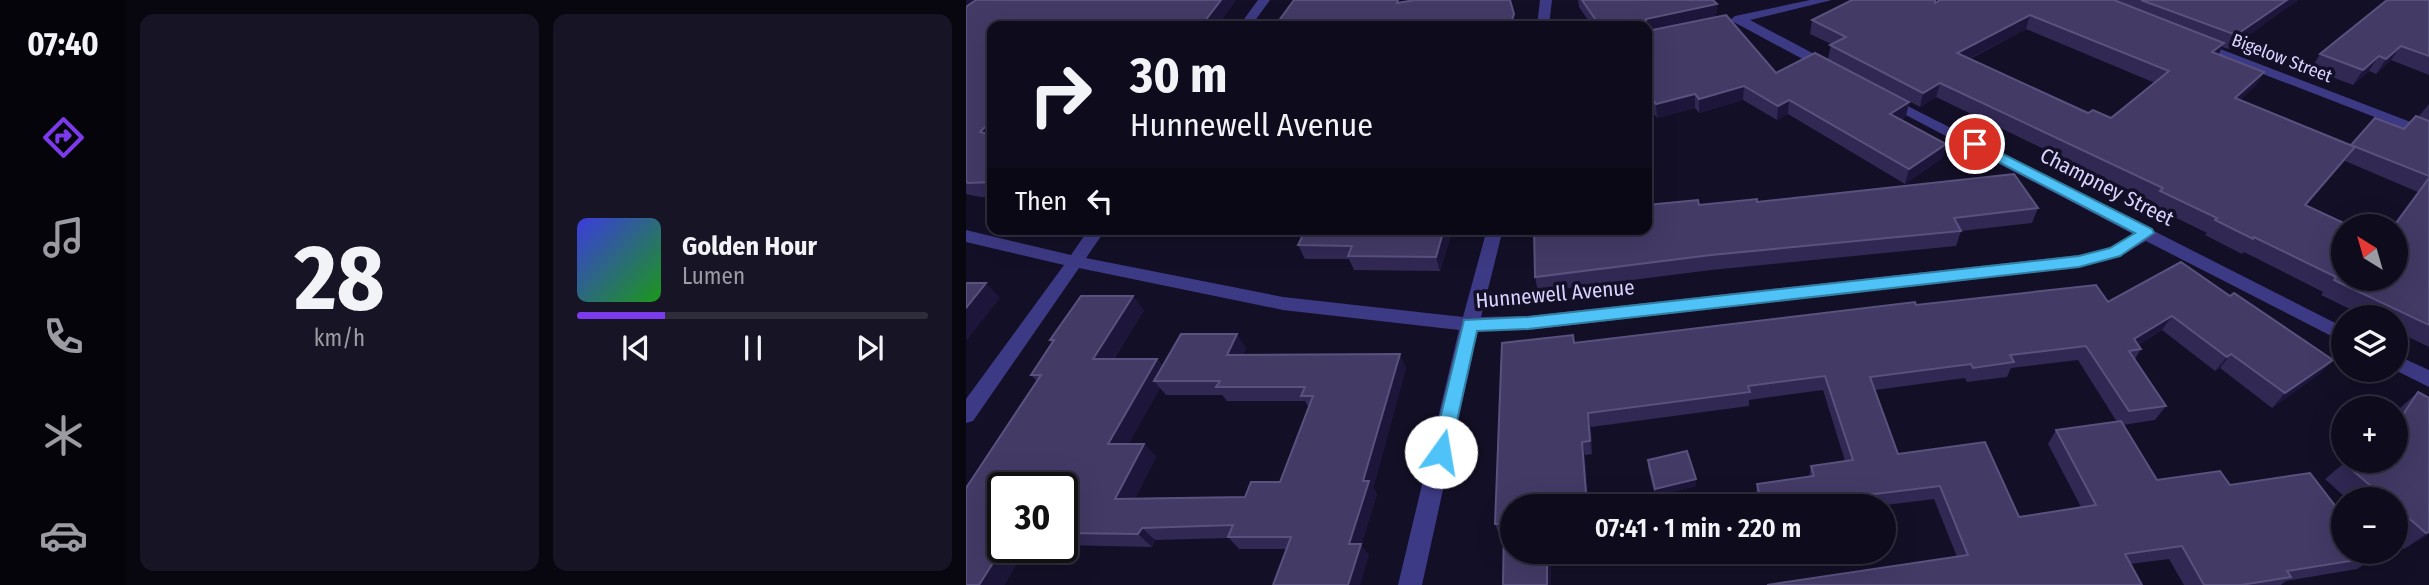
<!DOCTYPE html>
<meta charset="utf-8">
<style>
body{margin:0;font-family:"Fira Sans Condensed",sans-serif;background:#171425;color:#f1f3f6;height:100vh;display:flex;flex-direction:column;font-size:26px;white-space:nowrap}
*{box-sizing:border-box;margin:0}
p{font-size:23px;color:#9b9ba3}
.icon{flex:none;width:38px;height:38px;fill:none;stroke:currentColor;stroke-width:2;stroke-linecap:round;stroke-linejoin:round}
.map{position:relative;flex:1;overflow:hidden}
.side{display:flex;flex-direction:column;gap:14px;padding:14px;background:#08060f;width:840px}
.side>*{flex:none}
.guide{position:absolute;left:21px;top:21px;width:665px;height:214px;border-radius:14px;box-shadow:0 7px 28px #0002,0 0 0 2px #2e2b3b;background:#0e0b1c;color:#f1f3f6;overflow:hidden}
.needle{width:46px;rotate:323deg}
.buttons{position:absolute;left:1365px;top:214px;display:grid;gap:14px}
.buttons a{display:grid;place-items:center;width:77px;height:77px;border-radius:50%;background:#0e0b1c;box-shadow:0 7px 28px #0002,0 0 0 2px #2e2b3b;font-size:35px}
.speed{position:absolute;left:21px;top:472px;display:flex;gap:14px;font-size:35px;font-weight:700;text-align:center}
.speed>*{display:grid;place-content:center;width:91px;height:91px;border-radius:50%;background:#0e0b1c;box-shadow:0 7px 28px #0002,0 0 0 2px #2e2b3b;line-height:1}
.speed .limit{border:4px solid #111;border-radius:10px;background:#fff;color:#111}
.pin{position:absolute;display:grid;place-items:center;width:60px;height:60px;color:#fff;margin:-30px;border:4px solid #fff;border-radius:50%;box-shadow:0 2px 7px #0007}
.me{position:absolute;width:77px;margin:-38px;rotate:13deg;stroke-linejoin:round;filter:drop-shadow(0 0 5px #0008)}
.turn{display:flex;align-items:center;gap:24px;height:147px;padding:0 28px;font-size:32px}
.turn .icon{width:91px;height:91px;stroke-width:2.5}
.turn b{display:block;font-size:49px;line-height:60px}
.then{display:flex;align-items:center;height:66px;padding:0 28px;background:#0003;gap:14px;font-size:26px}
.side .tile{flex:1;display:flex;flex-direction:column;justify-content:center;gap:10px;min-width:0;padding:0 24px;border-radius:14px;background:#171425}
.side .dial{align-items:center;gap:0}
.dial b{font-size:91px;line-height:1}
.song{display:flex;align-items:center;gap:21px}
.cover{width:84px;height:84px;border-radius:10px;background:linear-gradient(135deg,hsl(240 70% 55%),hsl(120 70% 35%))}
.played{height:7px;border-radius:4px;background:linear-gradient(90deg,#7c3aed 25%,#2e2b3b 25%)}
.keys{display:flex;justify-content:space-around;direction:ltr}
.side .tiles{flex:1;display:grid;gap:14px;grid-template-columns:repeat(2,1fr)}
.trip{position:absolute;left:534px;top:494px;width:396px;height:70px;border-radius:35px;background:#0e0b1c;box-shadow:0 7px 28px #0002,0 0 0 2px #2e2b3b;font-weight:600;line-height:70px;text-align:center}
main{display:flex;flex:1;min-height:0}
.tab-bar{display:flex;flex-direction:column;width:126px;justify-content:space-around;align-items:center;background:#06040b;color:#9b9ba3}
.tab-bar .icon{width:49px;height:49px}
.tab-bar .on{color:#7c3aed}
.tab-bar b{font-size:32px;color:#f1f3f6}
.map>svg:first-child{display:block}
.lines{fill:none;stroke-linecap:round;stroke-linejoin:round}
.minor{fill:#3d3a85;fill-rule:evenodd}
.wall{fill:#312854;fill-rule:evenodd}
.shaded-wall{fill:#1d163a}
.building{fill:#433a66;stroke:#5a527e;stroke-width:2;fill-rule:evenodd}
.route{fill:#4fc3f7;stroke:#337fa1;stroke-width:2}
.labels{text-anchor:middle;stroke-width:7;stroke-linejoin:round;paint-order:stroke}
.far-street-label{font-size:18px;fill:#d9d4ff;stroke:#130f26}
.street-label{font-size:21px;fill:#d9d4ff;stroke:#130f26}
</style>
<main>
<nav class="tab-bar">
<b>07:40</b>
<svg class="icon on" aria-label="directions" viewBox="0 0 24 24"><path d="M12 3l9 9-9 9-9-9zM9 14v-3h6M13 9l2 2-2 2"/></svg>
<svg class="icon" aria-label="music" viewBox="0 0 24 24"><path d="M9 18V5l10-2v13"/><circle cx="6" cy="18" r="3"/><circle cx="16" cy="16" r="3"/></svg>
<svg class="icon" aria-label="phone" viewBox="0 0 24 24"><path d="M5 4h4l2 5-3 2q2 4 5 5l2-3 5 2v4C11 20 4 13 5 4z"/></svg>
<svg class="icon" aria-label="climate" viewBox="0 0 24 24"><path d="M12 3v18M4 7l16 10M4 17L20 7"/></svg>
<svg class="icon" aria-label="car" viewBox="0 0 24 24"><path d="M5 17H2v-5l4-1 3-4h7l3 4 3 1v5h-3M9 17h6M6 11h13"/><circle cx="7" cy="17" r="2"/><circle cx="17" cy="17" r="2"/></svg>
</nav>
<section class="side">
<div class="tiles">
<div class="tile dial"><b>28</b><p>km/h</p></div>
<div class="tile">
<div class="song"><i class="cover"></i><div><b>Golden Hour</b><p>Lumen</p></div></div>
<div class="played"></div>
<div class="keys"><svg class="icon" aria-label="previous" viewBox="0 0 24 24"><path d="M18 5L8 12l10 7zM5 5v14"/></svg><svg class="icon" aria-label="pause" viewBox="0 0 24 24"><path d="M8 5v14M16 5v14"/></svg><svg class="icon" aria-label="next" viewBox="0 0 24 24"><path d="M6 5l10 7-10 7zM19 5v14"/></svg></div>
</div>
</div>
</section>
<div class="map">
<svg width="1463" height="585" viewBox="0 0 1463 585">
<rect width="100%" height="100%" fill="#130f26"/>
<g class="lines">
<!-- minor -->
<g class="minor">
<polygon points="292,0 304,0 285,26 273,26"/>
<polygon points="574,0 586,0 583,26 571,26"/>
<polygon points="844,0 866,0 784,20 867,64 867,70 857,70 764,20 769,16"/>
<polygon points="1231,40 1463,129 1463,138 1227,47 1225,44"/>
<polygon points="920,95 1377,327 1377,342 1180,241 1154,256 1113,267 562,330 512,331 456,585 432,585 493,330 317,310 113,268 7,421 0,423 0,399 98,265 0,242 0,230 105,255 123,229 140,229 120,258 317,297 497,317 521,229 537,229 515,317 562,316 1113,255 1143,248 1167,234 915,102 913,99"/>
<polygon points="1430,355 1463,370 1463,387 1427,369 1430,369"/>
</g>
</g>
<!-- wall -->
<g class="wall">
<polygon points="0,0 270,0 251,26 26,26 26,197 14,197 0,194"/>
<polygon points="612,0 747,0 751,4 750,17 810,73 943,102 940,116 935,120 980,144 976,158 939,184 822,114 811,120 777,100 733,113 729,108 691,118 681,105 681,26 626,26 613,7"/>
<path d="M974 0H1332L1263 49 1256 47 1252 55 1298 72 1289 86 1274 100 1385 145 1438 129 1452 117 1463 104V347L1430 331V317H1400L1355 295 1357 292 1278 252 1276 254 1239 235 1241 233 1186 206 1188 202 970 97 954 107 862 59 865 44 844 34 846 20 969 3ZM1060 29 1189 83 1145 118 1122 113 1004 59ZM1379 161 1452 192 1426 226H1430V278L1340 206Z"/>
<polygon points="1463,0 1463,75 1425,60 1410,74 1403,71 1387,85 1345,69 1354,54"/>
<polygon points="791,202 1072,208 1066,223 995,231 990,246 745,270 572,292 569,277 733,205"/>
<polygon points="340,229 487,229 474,271 388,270 383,259 339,259 332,245"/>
<path d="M1264 296 1367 360 1353 374 1306 408 1254 368 1249 371 1196 330 1172 345 1175 349 1169 359 1200 406 1189 420 1157 425 1191 480 1264 485 1409 557 1391 569 1320 581 1315 585H1218L1203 559 1164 564 991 557 968 499 912 506H792L790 497 791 484 843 477 845 466 879 461 857 390 783 400V406L625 427 626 454 619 455 546 506V551H584L585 585H537L538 536 534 537 529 524 607 335 609 343 950 305 1142 302ZM1112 360 1151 422 1090 430 1082 444 1115 507 1053 517 932 454 909 390 999 378 1001 382 1041 377 1045 368Z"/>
<path d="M178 310 148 359H191L197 366 280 348 277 355 440 368 407 488 411 494 395 545 403 556 321 549H273L263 538 189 540 186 547 96 545V488H37V548H60L38 585H0L71 381 65 375 86 343 84 340ZM194 388 200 395H256L261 401H339L343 408 314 482 279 497 169 498 190 457 178 444H162Z"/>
<polygon points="1452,392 1463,534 1438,549 1430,542 1430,499 1381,499 1359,479 1378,463 1430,460 1430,414 1432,410"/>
<polygon points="682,460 730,479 730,486 689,496 682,468"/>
</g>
<!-- shaded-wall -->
<g class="shaded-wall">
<polygon points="0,0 15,0 0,12"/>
<polygon points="255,0 270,0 251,26 235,26"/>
<polygon points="1321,0 1332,0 1263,49 1270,35"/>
<polygon points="751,4 750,17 681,32 681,26 679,26 680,19"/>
<polygon points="548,14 550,26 544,26"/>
<polygon points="1064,15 1060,29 987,67 991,53"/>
<polygon points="1258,43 1251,58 1246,52"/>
<polygon points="1435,46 1425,60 1410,74 1420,59"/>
<polygon points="1413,56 1403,71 1387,85 1397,70"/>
<polygon points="1298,72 1289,86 1260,113 1269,98"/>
<polygon points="974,83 970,97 954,107 957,93"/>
<polygon points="778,86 777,100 733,113 733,99"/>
<polygon points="729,94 729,108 691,118 690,104"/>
<polygon points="823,100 822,114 811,120 812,106"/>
<polygon points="943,102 940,116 921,128 924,114"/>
<polygon points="26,120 26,145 14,132"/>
<polygon points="980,144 976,158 939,184 943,169"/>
<polygon points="1389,147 1378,162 1328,220 1339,205"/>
<polygon points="478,229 487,229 474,271 470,257"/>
<polygon points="20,283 34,298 0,341 0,308"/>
<polygon points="167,296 178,310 139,373 127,359"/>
<polygon points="1206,316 1196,330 1159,353 1168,339"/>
<polygon points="271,334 280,348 270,369 261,355"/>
<polygon points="434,354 440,368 407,488 411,494 395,545 403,556 394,585 382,585 383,544 397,481"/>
<polygon points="1265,354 1254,368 1249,371 1261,357"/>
<polygon points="191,359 202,373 188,381 194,388 155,458 142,444"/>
<polygon points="1367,360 1353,374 1306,408 1319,393"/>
<polygon points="622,413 625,427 626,454 624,441"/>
<polygon points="616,442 619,455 623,506 621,506"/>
<polygon points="178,444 190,457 163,511 149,499"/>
<polygon points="730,479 730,486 689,496 689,489"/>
<polygon points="176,528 189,540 186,547 172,534"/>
<polygon points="1463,532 1463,534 1438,549"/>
<polygon points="37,548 60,548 38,585 13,585"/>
<polygon points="581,551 584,551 585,585 581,585"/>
</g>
<!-- building -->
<g class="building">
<polygon points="10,0 255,0 235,26 26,26 26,120 14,132 26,135 26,182 2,183 0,182 0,7"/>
<polygon points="328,0 432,0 431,3 449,0 544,0 548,14 544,26 309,26"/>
<polygon points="616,0 747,0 751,4 680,19 679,26 634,26"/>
<path d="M886 0H969V3L974 0H1148L1258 43 1246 52 1298 72 1269 98 1389 147 1339 205 1384 226H1377V278H1430V226H1428L1463 178V325L1368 280 1370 277 1288 237 1287 239 1249 220 1251 218 1194 191 1197 188 974 83 957 93 864 45 880 37 846 20ZM1064 15 1203 71 1145 118 1127 110 1122 113 991 53Z"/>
<polygon points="1175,0 1321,0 1270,35"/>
<polygon points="1421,0 1463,0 1463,56 1435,46 1420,59 1413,56 1397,70 1354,54"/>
<polygon points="760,15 810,73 849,53 943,102 924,114 980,144 943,169 823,100 812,106 778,86 733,99 729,94 690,104 681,92 681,31"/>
<polygon points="1450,116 1463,121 1463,176 1385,145 1409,118 1438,129"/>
<polygon points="1048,174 1072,208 988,218 995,231 745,255 569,277 568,229 681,229 681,205 732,200 733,205 791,199 791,202"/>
<polygon points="340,229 478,229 470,257 382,256 386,246 332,245"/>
<polygon points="1215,262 1264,296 1268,293 1367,360 1319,393 1265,354 1261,357 1206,316 1168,339 1175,349 1163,351 1200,406 1163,411 1120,346 1044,355 1048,362 1007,368 1005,364 904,377 932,454 1019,442 1053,517 1130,505 1090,430 1155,421 1191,480 1254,471 1264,485 1344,473 1377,516 1377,551 1405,551 1409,557 1321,571 1325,577 1275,585 1238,585 1216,546 1159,554 1176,585 801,585 1002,555 974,486 900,495 902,500 857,506 796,506 791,484 848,476 845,466 887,460 859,376 782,386 784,392 622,413 624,441 616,442 621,506 546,506 546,551 581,551 581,585 537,585 538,523 529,524 536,343 607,335 608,343 949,302 950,305 1130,285 1142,302"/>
<polygon points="0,283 20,283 0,308"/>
<polygon points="115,296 167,296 127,359 191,359 142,444 178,444 149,499 279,497 285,482 314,482 347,396 335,396 339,387 250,387 254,381 188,381 215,334 271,334 261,355 434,354 397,481 403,481 383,544 395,544 382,585 307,585 325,537 262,537 267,525 176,528 172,534 96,533 96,488 37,488 37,547 13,585 0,585 0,488 75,375 65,375 88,340 84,340"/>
<polygon points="1452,392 1463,398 1463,532 1460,533 1430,507 1430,499 1420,499 1378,463 1383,460 1430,460 1430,425"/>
<polygon points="721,451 730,479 689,489 682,460"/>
</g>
<!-- route -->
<polygon class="route" points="1009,140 1186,229 1188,233 1154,256 1113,267 562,329 511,331 484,452 482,458 475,460 468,458 466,452 498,320 562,317 1113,256 1144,248 1169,233 1004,147 1004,141"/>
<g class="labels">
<!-- far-street labels -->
<g class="far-street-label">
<text transform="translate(1316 58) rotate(21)" y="6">Bigelow Street</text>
</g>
<!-- street labels -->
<g class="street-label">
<text transform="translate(1141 187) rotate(27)" y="7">Champney Street</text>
<text transform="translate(589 294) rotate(-5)" y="7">Hunnewell Avenue</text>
</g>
</g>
</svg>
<div class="buttons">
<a><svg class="needle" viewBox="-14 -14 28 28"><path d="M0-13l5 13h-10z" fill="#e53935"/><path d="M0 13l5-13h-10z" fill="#9b9ba3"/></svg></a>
<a><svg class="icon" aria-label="layers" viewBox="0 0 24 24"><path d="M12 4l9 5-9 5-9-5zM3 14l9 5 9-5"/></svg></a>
<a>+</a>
<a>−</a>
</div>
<div class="speed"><div class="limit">30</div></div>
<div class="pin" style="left:1009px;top:144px;background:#d93025"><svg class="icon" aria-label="arrive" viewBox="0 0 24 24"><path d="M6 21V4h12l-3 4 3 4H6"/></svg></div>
<svg class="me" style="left:475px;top:452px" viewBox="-20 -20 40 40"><circle r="19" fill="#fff"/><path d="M0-13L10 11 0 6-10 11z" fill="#4fc3f7"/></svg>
<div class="trip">07:41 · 1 min · 220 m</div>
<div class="guide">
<div class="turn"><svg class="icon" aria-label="right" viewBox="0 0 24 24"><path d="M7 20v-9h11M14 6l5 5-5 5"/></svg><div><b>30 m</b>Hunnewell Avenue</div></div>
<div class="then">Then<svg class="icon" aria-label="left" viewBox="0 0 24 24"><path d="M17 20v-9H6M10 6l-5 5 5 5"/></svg></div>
</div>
</div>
</main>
